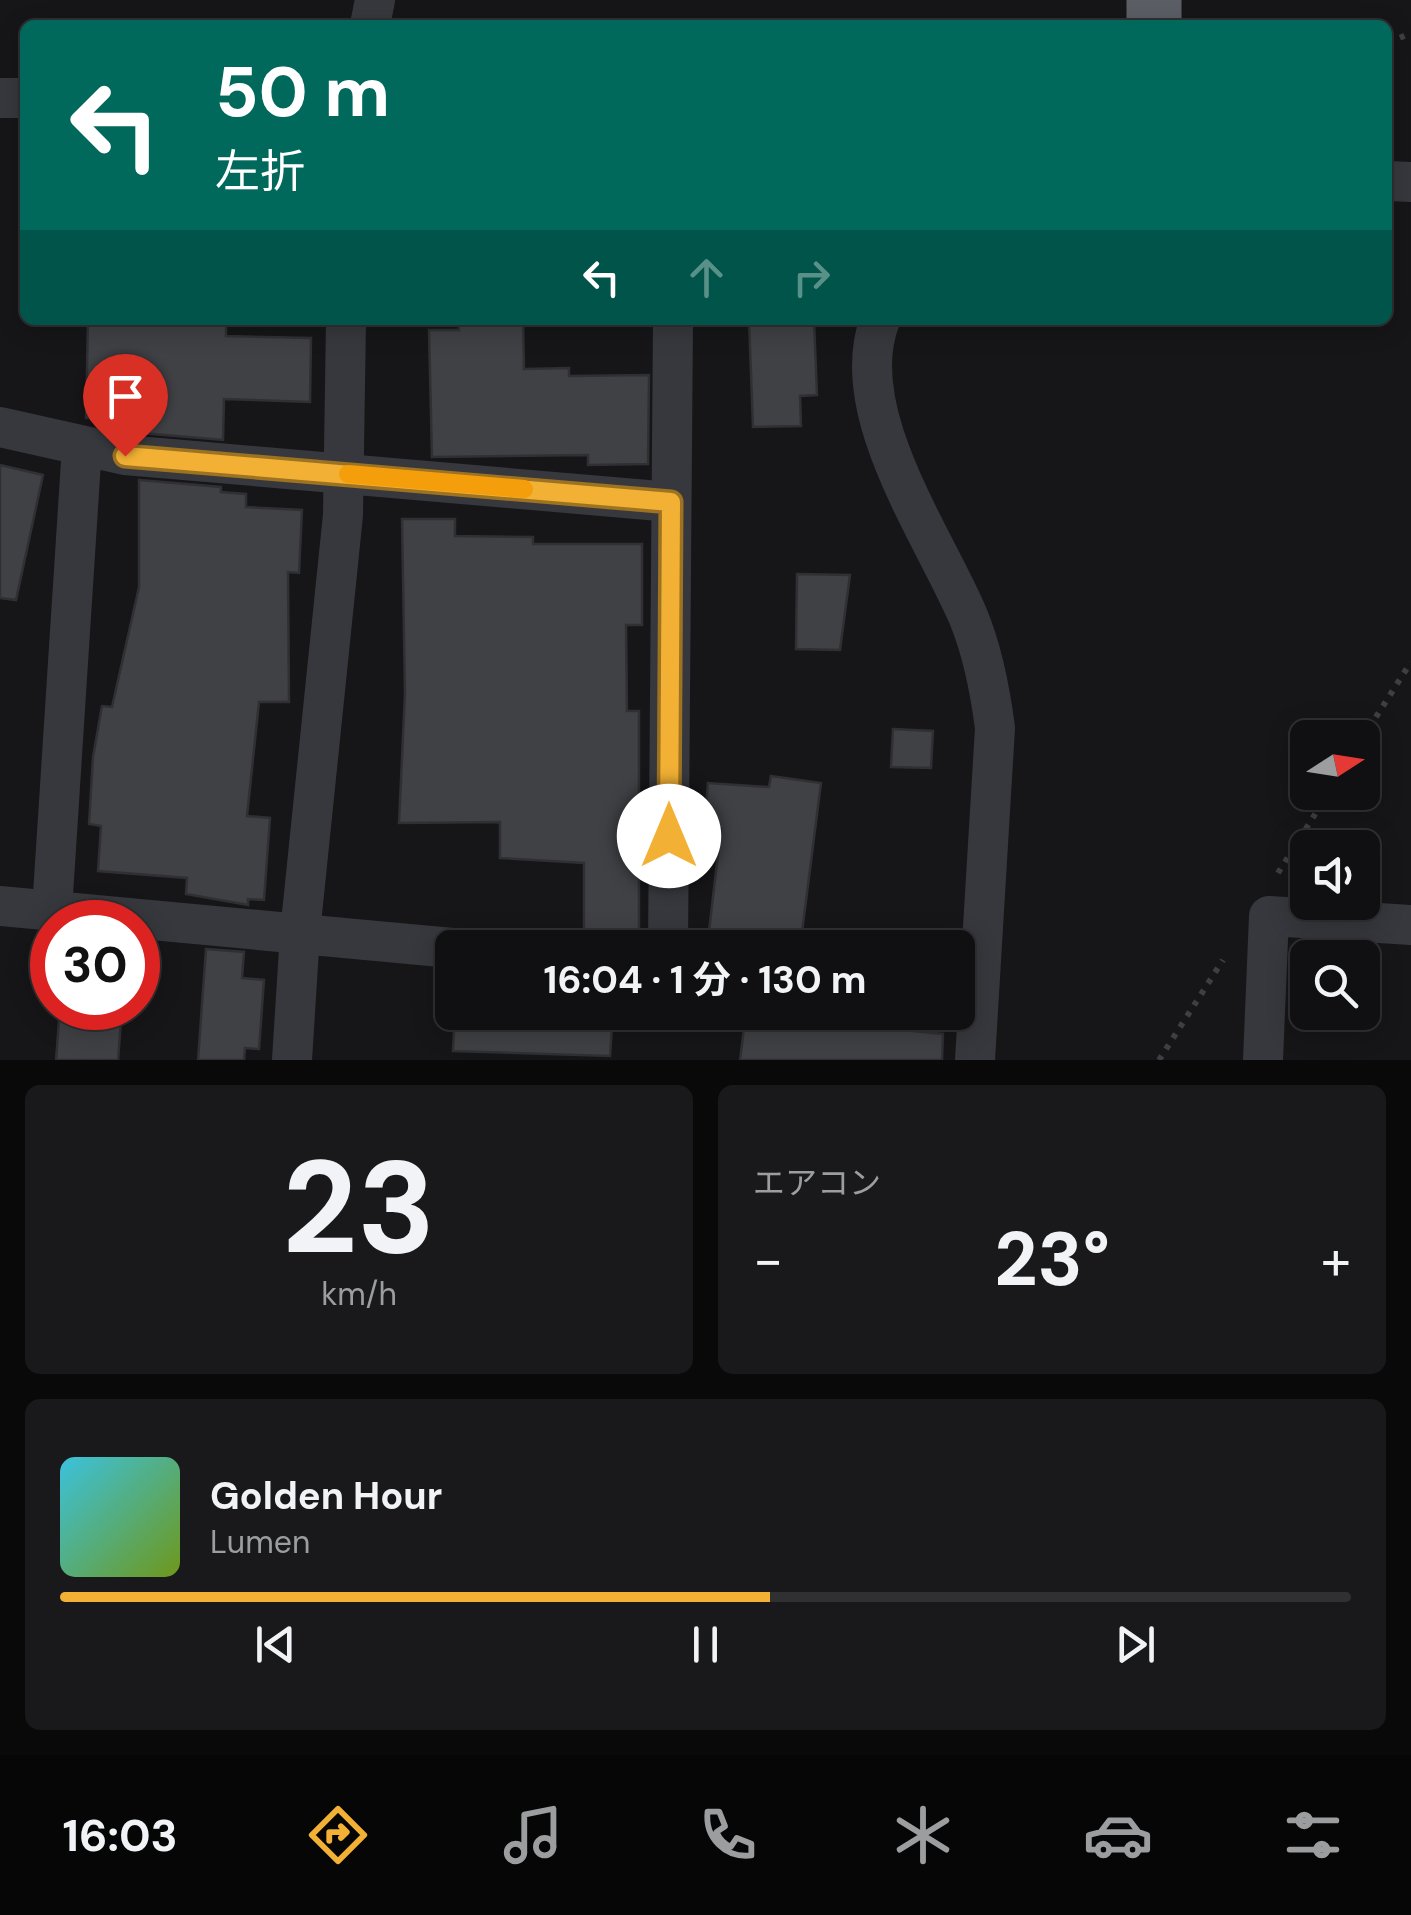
<!DOCTYPE html>
<html lang="ja">
<meta charset="utf-8">
<style>
body{margin:0;font-family:"DM Sans","Noto Sans JP",sans-serif;background:#19191b;color:#f1f3f6;height:100vh;display:flex;flex-direction:column;font-size:38px;white-space:nowrap}
*{box-sizing:border-box;margin:0}
p{font-size:32px;color:#9c9d9f}
.icon{flex:none;width:55px;height:55px;fill:none;stroke:currentColor;stroke-width:2;stroke-linecap:round;stroke-linejoin:round}
.map{position:relative;height:1060px;overflow:hidden}
.side{display:flex;flex-direction:column;gap:25px;padding:25px;background:#09090a;flex:1}
.side>*{flex:none}
.hud{position:absolute;left:20px;top:20px;width:1372px;height:305px;border-radius:15px;box-shadow:0 5px 25px #0003,0 0 0 2px #303032;background:#00695c;color:#fff;overflow:hidden}
.needle{width:65px;rotate:78deg}
.controls{position:absolute;left:1290px;top:720px;display:grid;gap:20px}
.controls a{display:grid;place-items:center;width:90px;height:90px;border-radius:15px;background:#101012;box-shadow:0 5px 25px #0003,0 0 0 2px #303032;font-size:50px}
.speed{position:absolute;left:30px;top:900px;display:flex;gap:20px;font-size:50px;font-weight:700;text-align:center}
.speed>*{display:grid;place-content:center;width:130px;height:130px;border-radius:50%;background:#101012;box-shadow:0 5px 25px #0003,0 0 0 2px #303032;line-height:1}
.speed .limit{border:15px solid #d22;background:#fff;color:#111}
.pin{position:absolute;display:grid;place-items:center;width:85px;height:85px;color:#fff;margin:-102px -42px;border-radius:50% 50% 50% 0;rotate:-45deg;box-shadow:0 0 10px #0007}
.pin .icon{rotate:45deg}
.me{position:absolute;width:110px;margin:-55px;rotate:0deg;stroke-linejoin:round;filter:drop-shadow(0 0 8px #0008)}
.turn{display:flex;align-items:center;gap:35px;height:210px;padding:0 30px;font-size:45px}
.turn .icon{width:130px;height:130px;stroke-width:2.5}
.turn b{display:block;font-size:70px;line-height:85px}
.lanes{display:flex;align-items:center;height:95px;padding:0 30px;background:#0003;justify-content:center;gap:50px;direction:ltr}
.lanes .off{opacity:.35}
.big{font-size:75px;font-weight:700;line-height:1.1}
.side .widget{flex:1;display:flex;flex-direction:column;justify-content:center;gap:15px;min-width:0;padding:0 35px;border-radius:15px;background:#19191b}
.side .dial{align-items:center;gap:0}
.dial b{font-size:130px;line-height:1}
.song{display:flex;align-items:center;gap:30px}
.cover{width:120px;height:120px;border-radius:15px;background:linear-gradient(135deg,hsl(190 70% 55%),hsl(80 70% 35%))}
.played{height:10px;border-radius:5px;background:linear-gradient(90deg,#f2b134 55%,#303032 55%)}
.keys{display:flex;justify-content:space-around;direction:ltr}
.heat{display:flex;justify-content:space-between;align-items:center;font-size:55px;direction:ltr}
.side .tiles{flex:1;display:grid;gap:25px;grid-template-columns:1fr 1fr}
.widget:last-child{grid-column:span 2}
.trip{position:absolute;left:435px;top:930px;width:540px;height:100px;border-radius:15px;background:#101012;box-shadow:0 5px 25px #0003,0 0 0 2px #303032;font-weight:700;line-height:100px;text-align:center}
.menu{display:flex;height:160px;justify-content:space-around;align-items:center;background:#060607;color:#9c9d9f}
.menu .icon{width:70px;height:70px}
.menu .current{color:#f2b134}
.menu b{font-size:45px;color:#f1f3f6}
.map>svg:first-child{display:block}
.building{fill:#404145;stroke:#303034;stroke-width:2.5}
.lines{fill:none;stroke-linecap:round;stroke-linejoin:round}
.path{stroke:#3d3f44;stroke-width:6;stroke-dasharray:5 8;stroke-linecap:butt}
.minor{stroke:#37383d;stroke-width:40}
.trunk{stroke:#5b5e65;stroke-width:55}
.route-casing{stroke:#9d7322;stroke-width:25}
.route{stroke:#f2b134;stroke-width:18}
.slow{stroke:#f59e0b;stroke-width:18}
</style>
<div class="map">
<svg width="1411" height="1060" viewBox="0 0 1411 1060">
<rect width="100%" height="100%" fill="#161618"/>
<!-- building -->
<g class="building">
<polygon points="88,320 226,320 226,336 311,338 310,402 224,399 223,440 142,433 143,419 86,418"/>
<polygon points="459,320 523,320 524,369 569,368 569,376 649,375 648,464 588,465 588,455 432,457 429,330 459,330"/>
<polygon points="749,320 814,320 817,395 800,396 801,426 753,427"/>
<polygon points="0,465 43,475 16,600 0,598"/>
<polygon points="139,480 221,487 221,492 246,494 246,507 302,510 299,573 288,572 289,702 259,702 247,816 270,818 264,900 248,899 248,905 186,894 187,878 98,871 101,826 89,824 93,757 102,706 112,707 139,587"/>
<polygon points="402,519 455,519 455,536 533,537 533,544 642,544 642,625 626,625 627,711 639,711 639,930 584,930 584,863 500,858 500,822 399,823 405,693"/>
<polygon points="797,574 850,575 840,650 796,649"/>
<polygon points="893,729 933,731 931,768 891,767"/>
<polygon points="771,776 821,783 800,948 707,948 721,829 704,828 708,783 769,787"/>
<polygon points="206,949 244,952 242,978 264,980 259,1049 245,1048 244,1060 198,1060"/>
<polygon points="60,1008 122,1008 118,1060 56,1060"/>
<polygon points="455,1012 613,1012 610,1056 453,1051"/>
<polygon points="746,1012 794,1012 793,1019 943,1034 942,1060 740,1060"/>
</g>
<g class="lines">
<!-- path -->
<g class="path">
<polyline points="1388,43 1411,33"/>
<polyline points="1362,739 1411,662"/>
<polyline points="1278,873 1329,792"/>
<polyline points="1159,1060 1223,960"/>
</g>
<!-- minor -->
<g class="minor">
<polyline points="370,25 375,0"/>
<polyline points="0,98 25,98"/>
<polyline points="1388,181 1411,182"/>
<path d="M880 320C845 411 933 534 968 616 983 652 990 689 995 728L975 1060"/>
<polyline points="0,427 125,455 671,502"/>
<polyline points="0,906 452,948"/>
<polyline points="52,910 82,446"/>
<polyline points="668,948 673,320"/>
<polyline points="292,1060 300,933 343,515 346,320"/>
<polyline points="1263,1060 1269,916 1411,925"/>
</g>
<!-- trunk -->
<polyline class="trunk" points="1154,25 1154,0"/>
</g>
<g class="lines">
<defs>
<polyline id="route" points="125,456 671,502 669,836"/>
</defs>
<!-- route casing -->
<use href="#route" class="route-casing"/>
<!-- route -->
<use href="#route" class="route"/>
<!-- slow -->
<polyline class="slow" points="348,474 524,489"/>
</g>
</svg>
<div class="controls">
<a><svg class="needle" viewBox="-14 -14 28 28"><path d="M0-13l5 13h-10z" fill="#e53935"/><path d="M0 13l5-13h-10z" fill="#9c9d9f"/></svg></a>
<a><svg class="icon" aria-label="sound" viewBox="0 0 24 24"><path d="M4 9h4l5-4v14l-5-4H4zM17 9q2 3 0 6"/></svg></a>
<a><svg class="icon" aria-label="search" viewBox="0 0 24 24"><circle cx="10" cy="10" r="6"/><path d="M15 15l6 6"/></svg></a>
</div>
<div class="speed"><div class="limit">30</div></div>
<div class="pin" style="left:125px;top:456px;background:#d93025"><svg class="icon" aria-label="arrive" viewBox="0 0 24 24"><path d="M6 21V4h12l-3 4 3 4H6"/></svg></div>
<svg class="me" style="left:669px;top:836px" viewBox="-20 -20 40 40"><circle r="19" fill="#fff"/><path d="M0-13L10 11 0 6-10 11z" fill="#f2b134"/></svg>
<div class="trip">16:04 · 1 分 · 130 m</div>
<div class="hud">
<div class="turn"><svg class="icon" aria-label="left" viewBox="0 0 24 24"><path d="M17 20v-9H6M10 6l-5 5 5 5"/></svg><div><b>50 m</b>左折</div></div>
<div class="lanes"><svg class="icon" aria-label="left" viewBox="0 0 24 24"><path d="M17 20v-9H6M10 6l-5 5 5 5"/></svg><svg class="icon off" aria-label="ahead" viewBox="0 0 24 24"><path d="M12 20V5M6 11l6-6 6 6"/></svg><svg class="icon off" aria-label="right" viewBox="0 0 24 24"><path d="M7 20v-9h11M14 6l5 5-5 5"/></svg></div>
</div>
</div>
<section class="side">
<div class="tiles">
<div class="widget dial"><b>23</b><p>km/h</p></div>
<div class="widget"><p>エアコン</p>
<div class="heat"><a>−</a><b class="big">23°</b><a>+</a></div>
</div>
<div class="widget">
<div class="song"><i class="cover"></i><div><b>Golden Hour</b><p>Lumen</p></div></div>
<div class="played"></div>
<div class="keys"><svg class="icon" aria-label="previous" viewBox="0 0 24 24"><path d="M18 5L8 12l10 7zM5 5v14"/></svg><svg class="icon" aria-label="pause" viewBox="0 0 24 24"><path d="M8 5v14M16 5v14"/></svg><svg class="icon" aria-label="next" viewBox="0 0 24 24"><path d="M6 5l10 7-10 7zM19 5v14"/></svg></div>
</div>
</div>
</section>
<nav class="menu">
<b>16:03</b>
<svg class="icon current" aria-label="directions" viewBox="0 0 24 24"><path d="M12 3l9 9-9 9-9-9zM9 14v-3h6M13 9l2 2-2 2"/></svg>
<svg class="icon" aria-label="music" viewBox="0 0 24 24"><path d="M9 18V5l10-2v13"/><circle cx="6" cy="18" r="3"/><circle cx="16" cy="16" r="3"/></svg>
<svg class="icon" aria-label="phone" viewBox="0 0 24 24"><path d="M5 4h4l2 5-3 2q2 4 5 5l2-3 5 2v4C11 20 4 13 5 4z"/></svg>
<svg class="icon" aria-label="climate" viewBox="0 0 24 24"><path d="M12 3v18M4 7l16 10M4 17L20 7"/></svg>
<svg class="icon" aria-label="car" viewBox="0 0 24 24"><path d="M5 17H2v-5l4-1 3-4h7l3 4 3 1v5h-3M9 17h6M6 11h13"/><circle cx="7" cy="17" r="2"/><circle cx="17" cy="17" r="2"/></svg>
<svg class="icon" aria-label="filters" viewBox="0 0 24 24"><path d="M4 7h16M4 17h16"/><circle cx="9" cy="7" r="2"/><circle cx="15" cy="17" r="2"/></svg>
</nav>
